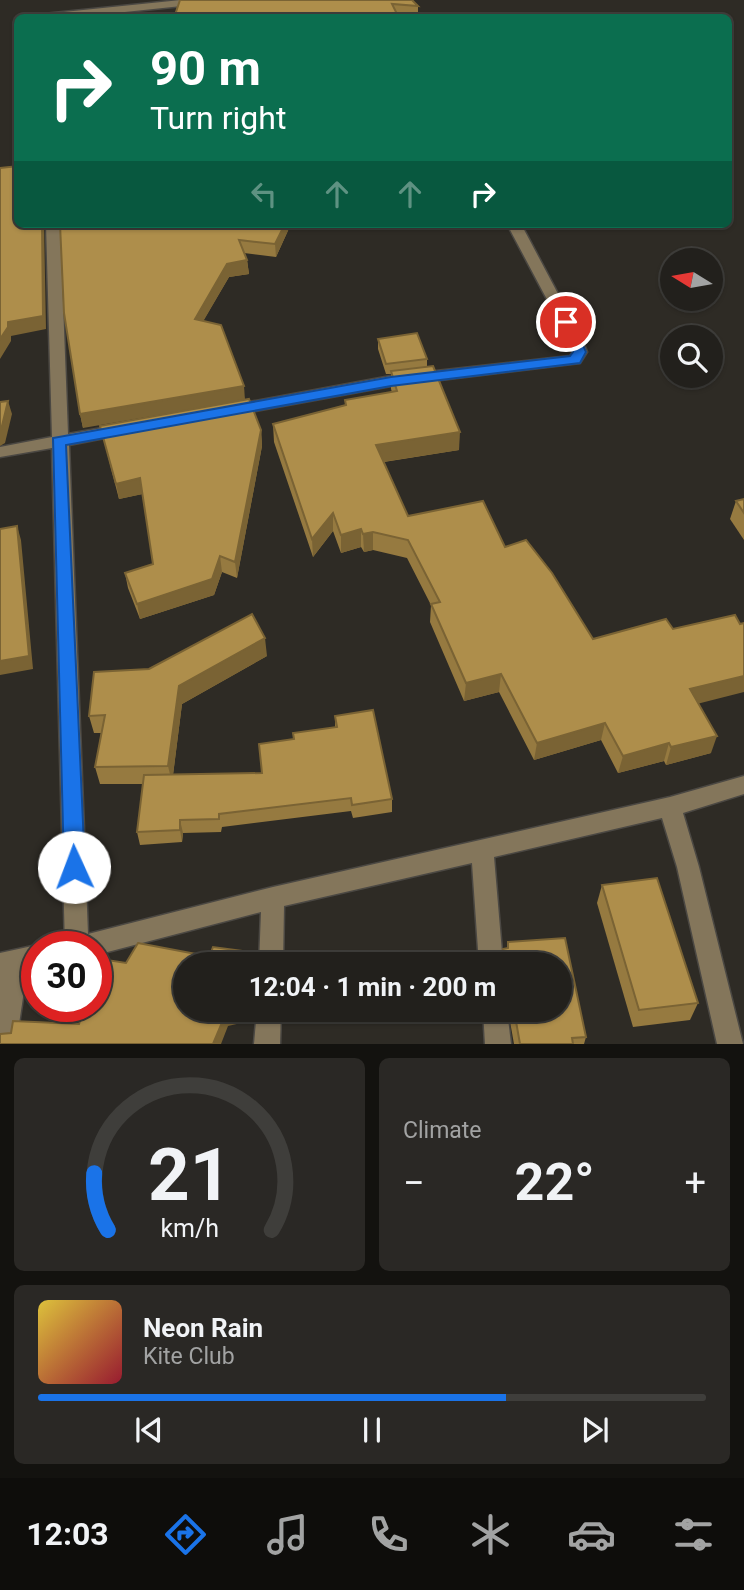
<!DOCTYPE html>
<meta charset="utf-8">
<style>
body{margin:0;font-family:Roboto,sans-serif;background:#2a2825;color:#f1f3f6;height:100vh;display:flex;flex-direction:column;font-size:26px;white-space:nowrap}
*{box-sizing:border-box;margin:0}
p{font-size:23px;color:#a2a3a3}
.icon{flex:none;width:38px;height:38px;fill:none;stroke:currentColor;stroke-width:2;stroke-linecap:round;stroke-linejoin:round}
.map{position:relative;height:1044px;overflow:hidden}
.sheet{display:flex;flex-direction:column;gap:14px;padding:14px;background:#13120f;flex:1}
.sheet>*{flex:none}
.hud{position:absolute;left:14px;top:14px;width:718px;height:214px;border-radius:10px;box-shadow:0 2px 5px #0004,0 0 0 2px #3f3e3b;background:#0b6e4f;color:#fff;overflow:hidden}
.needle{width:46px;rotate:281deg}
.controls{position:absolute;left:660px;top:248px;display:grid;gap:14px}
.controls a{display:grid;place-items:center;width:63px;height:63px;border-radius:50%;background:#22201c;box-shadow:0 2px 5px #0004,0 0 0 2px #3f3e3b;font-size:35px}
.speed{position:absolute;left:21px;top:931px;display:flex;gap:14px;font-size:35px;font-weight:700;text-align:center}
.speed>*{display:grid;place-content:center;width:91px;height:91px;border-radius:50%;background:#22201c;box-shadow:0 2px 5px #0004,0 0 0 2px #3f3e3b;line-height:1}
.speed .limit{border:10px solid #d22;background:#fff;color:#111}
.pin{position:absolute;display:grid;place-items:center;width:60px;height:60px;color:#fff;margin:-30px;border:4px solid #fff;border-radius:50%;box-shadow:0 2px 7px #0007}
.me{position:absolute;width:77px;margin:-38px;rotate:358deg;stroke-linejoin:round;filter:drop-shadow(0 0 5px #0008)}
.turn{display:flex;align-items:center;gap:24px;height:147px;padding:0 21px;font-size:32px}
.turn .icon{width:91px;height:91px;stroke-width:2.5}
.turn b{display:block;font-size:49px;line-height:60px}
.lanes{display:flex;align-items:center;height:66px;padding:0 21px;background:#0003;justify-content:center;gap:35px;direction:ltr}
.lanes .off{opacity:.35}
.big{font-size:52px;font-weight:700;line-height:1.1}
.sheet .card{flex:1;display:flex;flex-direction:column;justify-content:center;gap:10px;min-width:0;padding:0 24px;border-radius:10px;background:#2a2825}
.sheet .dial{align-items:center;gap:0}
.dial svg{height:182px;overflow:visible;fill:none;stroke:#3f3e3b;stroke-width:7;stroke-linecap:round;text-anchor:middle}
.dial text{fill:#f1f3f6;stroke:none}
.song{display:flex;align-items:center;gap:21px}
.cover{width:84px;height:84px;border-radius:10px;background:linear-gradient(135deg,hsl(50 70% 55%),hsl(350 70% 35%))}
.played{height:7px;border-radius:4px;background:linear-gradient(90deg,#1a73e8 70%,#3f3e3b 70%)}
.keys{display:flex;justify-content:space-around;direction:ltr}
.heat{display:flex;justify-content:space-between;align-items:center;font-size:38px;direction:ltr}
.sheet .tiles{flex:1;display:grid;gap:14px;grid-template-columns:1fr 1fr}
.card:last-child{grid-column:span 2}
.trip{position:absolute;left:173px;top:952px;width:399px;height:70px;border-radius:35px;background:#22201c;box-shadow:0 2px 5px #0004,0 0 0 2px #3f3e3b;font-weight:700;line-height:70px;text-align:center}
.dock{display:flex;height:112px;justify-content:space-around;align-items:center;background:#0e0d0b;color:#a2a3a3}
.dock .icon{width:49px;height:49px}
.dock .selected{color:#1a73e8}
.dock b{font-size:32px;color:#f1f3f6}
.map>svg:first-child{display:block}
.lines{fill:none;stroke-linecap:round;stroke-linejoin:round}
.minor-casing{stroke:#4b4843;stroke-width:3}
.minor{fill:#84765b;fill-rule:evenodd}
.wall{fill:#967a40}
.shaded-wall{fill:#7a6334}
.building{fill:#ae8e4b;stroke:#7a6334;stroke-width:2}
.route{fill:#1a73e8;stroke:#114b97;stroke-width:2}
</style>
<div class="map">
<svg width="744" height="1044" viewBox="0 0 744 1044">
<rect width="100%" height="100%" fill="#2e2b25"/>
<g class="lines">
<defs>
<g id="minor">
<polygon points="181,0 215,0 210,3 68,18 39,17 44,14"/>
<polygon points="46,224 60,224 68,434 125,424 133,429 125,434 69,445 88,934 273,887 670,797 744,776 744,794 683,813 699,867 743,1044 717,1044 677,867 662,818 494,857 503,964 479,964 472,863 284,906 283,964 259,964 261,912 96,955 96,947 65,947 52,448 0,457 0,447 52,437"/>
<polygon points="507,224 521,224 583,341 587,352 580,363 391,386 228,416 222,415 220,411 222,407 228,406 391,376 570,356 573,352 569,341"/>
<polygon points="37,945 40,947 37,947 37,969 27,971 16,1044 0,1044 0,953"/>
<polygon points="257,1010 281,1010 280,1044 254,1044"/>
<polygon points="483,1010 507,1010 511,1044 485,1044"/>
</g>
</defs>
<!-- minor casing -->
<use href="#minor" class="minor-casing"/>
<!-- minor -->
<use href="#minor" class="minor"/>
</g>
<!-- wall -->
<g class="wall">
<polygon points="412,0 418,6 418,17 398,16 174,18"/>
<polygon points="60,224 291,224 276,257 244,253 247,260 249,274 229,277 203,321 83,428 80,414"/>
<polygon points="378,339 427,359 427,367 459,450 384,462 408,516 505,547 593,639 699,703 711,753 666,765 664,761 618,773 601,740 534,760 499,692 464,701 430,622 431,605 407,558 373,550 364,552 361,547 341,553 333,531 313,557 274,442 273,424 345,405 345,400 392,392 391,389 391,374 386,374 378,349"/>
<polygon points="100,426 261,430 262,446 237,578 222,572 214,595 140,619 128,588 125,573 153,564 142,494 119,499"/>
<polygon points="744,499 744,540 730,519 736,501"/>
<polygon points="267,656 182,704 173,775 262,773 293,739 335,727 335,716 392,799 392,812 353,818 351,811 222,827 221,832 183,833 182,842 140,845 137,832 143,784 100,784 95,767 101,733 94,733 89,716 149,669"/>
<polygon points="602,885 698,1003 690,1020 633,1027 597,903"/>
<polygon points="565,938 586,1037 584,1044 514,1044 508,1010 560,1010 560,964 501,964 503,949 507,948 508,942"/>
</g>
<!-- shaded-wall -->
<g class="shaded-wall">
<polygon points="42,224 44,224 46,329 11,336 11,341 0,359 0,339 8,322"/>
<polygon points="285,224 291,224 276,257 275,244"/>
<polygon points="247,260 249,274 229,277 197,332 195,319 227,264"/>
<polygon points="244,386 245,400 83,428 80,414"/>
<polygon points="8,401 12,414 5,443 0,446 0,430"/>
<polygon points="261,430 262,446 237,578 235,562"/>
<polygon points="460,432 459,450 376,463 376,445"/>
<polygon points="140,478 143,494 119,499 116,484"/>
<polygon points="333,513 333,531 313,557 312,539"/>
<polygon points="17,526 21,540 33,669 0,675 0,661"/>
<polygon points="361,529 361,547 341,553 341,535"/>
<polygon points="373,532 373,550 364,552 363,534"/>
<polygon points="220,556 222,572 214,595 140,619 137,604"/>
<polygon points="265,638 267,656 182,704 172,783 168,766 179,686"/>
<polygon points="501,674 499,692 464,701 466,683"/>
<polygon points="744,676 744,692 685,707 690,689"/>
<polygon points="605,723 601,740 534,760 537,743"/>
<polygon points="717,736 711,753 666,765 671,747"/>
<polygon points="669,743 664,761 618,773 623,756"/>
<polygon points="180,820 183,833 182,842 180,830"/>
<polygon points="238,1010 255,1010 254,1020 228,1026 221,1044 213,1044 226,1013"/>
</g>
<!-- building -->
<g class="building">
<polygon points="180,0 412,0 418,6 392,4 399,18 174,18"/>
<polygon points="18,166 18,224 42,224 43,316 8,322 8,327 0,339 0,168"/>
<polygon points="60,224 285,224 275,244 239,240 247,260 227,264 195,319 221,325 244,386 80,414 64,313"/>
<polygon points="417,333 427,359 386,364 378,339"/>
<polygon points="433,366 460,432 376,445 408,516 483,501 505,547 526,540 552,573 593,639 666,619 673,629 735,615 740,624 744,623 744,676 690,689 717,736 671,747 669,743 623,756 605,723 537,743 501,674 466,683 431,604 440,602 408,540 373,532 363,534 361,529 341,535 333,513 312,539 273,424 346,405 345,400 397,391 391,371"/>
<polygon points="249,399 261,430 235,562 220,556 212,579 137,604 125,573 153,564 140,478 116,484 100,426"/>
<polygon points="8,401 1,430 0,430 0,402"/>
<polygon points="744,499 744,513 736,501"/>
<polygon points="17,526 29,656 0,661 0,529"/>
<polygon points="252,614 265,638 179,686 168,766 95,767 105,715 89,716 94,672 149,669"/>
<polygon points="373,710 392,799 352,805 351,798 219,814 219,819 180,820 180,830 137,832 144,775 262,773 259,744 294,739 293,733 337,727 335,716"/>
<polygon points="657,878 698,1003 639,1010 602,885"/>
<polygon points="565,938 586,1037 572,1038 573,1044 520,1044 514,1010 560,1010 560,964 506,964 503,949 508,948 508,942"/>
<polygon points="138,943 196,954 210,955 213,947 257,953 256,964 186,964 186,1010 238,1010 226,1013 213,1044 0,1044 0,1034 11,1033 13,1021 79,1024 85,1006 96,1006 96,972 101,959 126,963"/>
</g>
<!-- route -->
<polygon class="route" points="566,318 573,322 586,352 580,363 391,386 66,445 85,867 82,874 74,876 67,874 64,867 53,438 391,377 570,356 573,352 559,322"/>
</svg>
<div class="controls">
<a><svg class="needle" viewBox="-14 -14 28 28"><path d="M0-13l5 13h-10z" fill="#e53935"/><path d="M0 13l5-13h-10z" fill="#a2a3a3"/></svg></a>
<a><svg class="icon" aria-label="search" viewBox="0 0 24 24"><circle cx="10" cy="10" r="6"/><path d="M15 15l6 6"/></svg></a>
</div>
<div class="speed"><div class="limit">30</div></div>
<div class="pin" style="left:566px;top:322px;background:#d93025"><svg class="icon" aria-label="arrive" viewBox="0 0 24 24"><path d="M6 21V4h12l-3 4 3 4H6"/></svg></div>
<svg class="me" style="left:74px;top:867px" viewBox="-20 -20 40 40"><circle r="19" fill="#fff"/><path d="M0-13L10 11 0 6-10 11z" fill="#1a73e8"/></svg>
<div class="trip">12:04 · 1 min · 200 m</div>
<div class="hud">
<div class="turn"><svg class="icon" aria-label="right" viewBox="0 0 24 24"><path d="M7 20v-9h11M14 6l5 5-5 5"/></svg><div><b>90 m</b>Turn right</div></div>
<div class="lanes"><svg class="icon off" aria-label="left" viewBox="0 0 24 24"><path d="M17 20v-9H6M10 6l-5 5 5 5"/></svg><svg class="icon off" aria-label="ahead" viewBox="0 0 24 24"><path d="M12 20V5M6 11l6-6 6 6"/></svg><svg class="icon off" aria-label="ahead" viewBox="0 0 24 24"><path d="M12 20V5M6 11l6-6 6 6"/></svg><svg class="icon" aria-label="right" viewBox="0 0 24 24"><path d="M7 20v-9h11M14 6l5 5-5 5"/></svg></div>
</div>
</div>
<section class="sheet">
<div class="tiles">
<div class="card dial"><svg viewBox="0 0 100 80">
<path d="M14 69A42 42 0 1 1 86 69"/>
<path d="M14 69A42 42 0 0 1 8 44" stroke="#1a73e8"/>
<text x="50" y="56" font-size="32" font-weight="700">21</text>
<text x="50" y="72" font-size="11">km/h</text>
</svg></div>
<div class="card"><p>Climate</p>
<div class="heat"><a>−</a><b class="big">22°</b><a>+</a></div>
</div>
<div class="card">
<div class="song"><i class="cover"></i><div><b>Neon Rain</b><p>Kite Club</p></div></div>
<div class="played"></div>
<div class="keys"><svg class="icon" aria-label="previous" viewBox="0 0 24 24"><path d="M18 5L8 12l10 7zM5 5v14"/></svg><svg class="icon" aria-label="pause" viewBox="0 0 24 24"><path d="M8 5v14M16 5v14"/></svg><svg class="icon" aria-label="next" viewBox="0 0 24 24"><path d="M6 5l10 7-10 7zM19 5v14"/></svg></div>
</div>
</div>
</section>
<nav class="dock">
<b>12:03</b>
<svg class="icon selected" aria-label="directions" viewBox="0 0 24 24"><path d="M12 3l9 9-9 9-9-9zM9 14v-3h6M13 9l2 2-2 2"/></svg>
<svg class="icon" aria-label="music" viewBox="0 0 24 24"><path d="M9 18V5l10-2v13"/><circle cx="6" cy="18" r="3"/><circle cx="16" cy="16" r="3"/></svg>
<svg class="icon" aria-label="phone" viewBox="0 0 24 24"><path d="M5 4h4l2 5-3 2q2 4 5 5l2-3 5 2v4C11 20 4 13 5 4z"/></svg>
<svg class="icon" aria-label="climate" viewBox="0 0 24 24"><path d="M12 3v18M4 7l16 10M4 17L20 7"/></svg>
<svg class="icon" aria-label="car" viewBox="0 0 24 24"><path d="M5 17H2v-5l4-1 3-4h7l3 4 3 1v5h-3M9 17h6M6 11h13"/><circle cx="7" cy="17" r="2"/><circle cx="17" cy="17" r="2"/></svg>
<svg class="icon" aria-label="filters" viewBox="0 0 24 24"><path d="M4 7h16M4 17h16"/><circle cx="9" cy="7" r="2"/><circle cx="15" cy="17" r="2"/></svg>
</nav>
